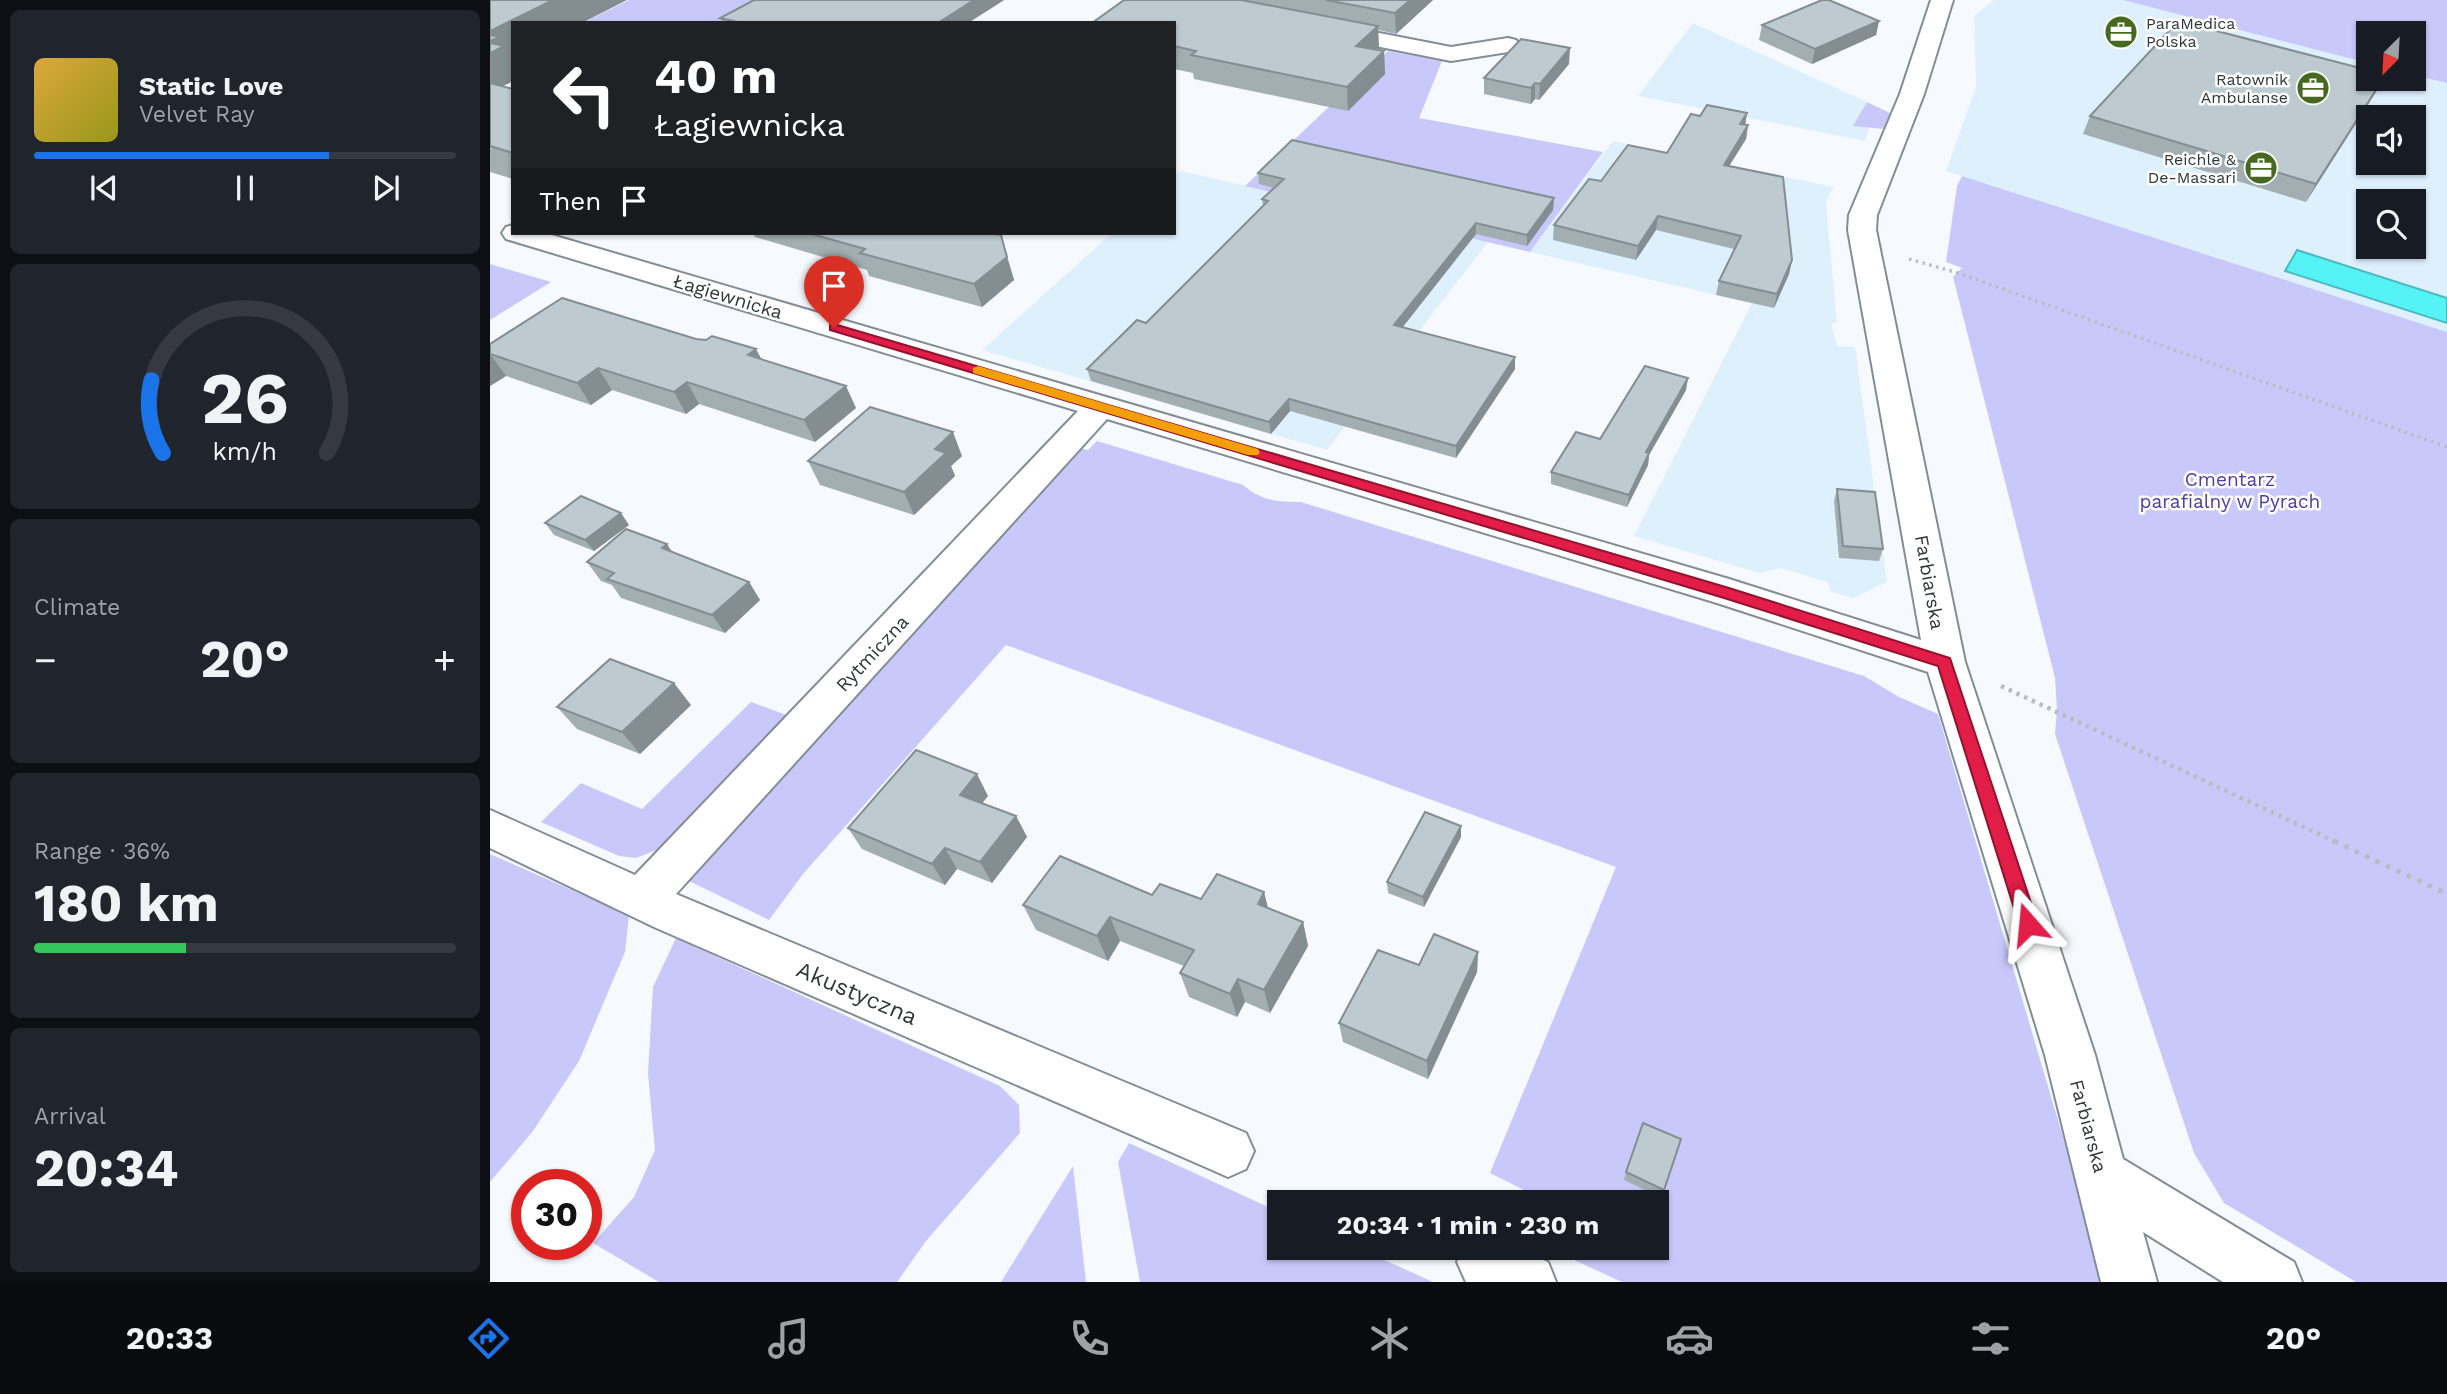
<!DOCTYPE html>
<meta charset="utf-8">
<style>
body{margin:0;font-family:"Work Sans",sans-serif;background:#20242c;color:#f1f3f6;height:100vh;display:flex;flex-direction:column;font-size:26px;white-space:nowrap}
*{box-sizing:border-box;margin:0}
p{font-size:23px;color:#9ea1a6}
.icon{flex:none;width:38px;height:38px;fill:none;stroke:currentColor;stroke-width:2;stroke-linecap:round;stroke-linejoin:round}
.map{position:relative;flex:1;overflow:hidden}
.panel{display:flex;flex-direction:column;gap:10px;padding:10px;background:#0d0f14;width:490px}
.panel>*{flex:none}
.hud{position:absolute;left:21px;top:21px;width:665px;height:214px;border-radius:0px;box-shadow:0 2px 5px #0004;background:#202124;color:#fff;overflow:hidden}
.needle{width:46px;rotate:204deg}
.tools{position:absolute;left:1866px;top:21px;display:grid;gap:14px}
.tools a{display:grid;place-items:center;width:70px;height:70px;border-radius:0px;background:#171b24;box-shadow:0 2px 5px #0004;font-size:35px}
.speed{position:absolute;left:21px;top:1169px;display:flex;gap:14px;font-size:35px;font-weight:700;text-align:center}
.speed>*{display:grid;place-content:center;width:91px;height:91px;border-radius:50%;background:#171b24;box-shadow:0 2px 5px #0004;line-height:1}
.speed .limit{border:10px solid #d22;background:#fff;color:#111}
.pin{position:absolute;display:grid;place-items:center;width:60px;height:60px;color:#fff;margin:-72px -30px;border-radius:50% 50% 50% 0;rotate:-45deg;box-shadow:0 0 7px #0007}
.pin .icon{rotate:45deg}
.me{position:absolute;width:77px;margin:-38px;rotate:342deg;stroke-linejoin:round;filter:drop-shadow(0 0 5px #0008)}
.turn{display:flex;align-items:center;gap:24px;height:147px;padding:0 28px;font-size:32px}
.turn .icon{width:91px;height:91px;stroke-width:2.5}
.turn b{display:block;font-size:49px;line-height:60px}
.then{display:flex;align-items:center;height:66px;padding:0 28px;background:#0003;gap:14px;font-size:26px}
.big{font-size:52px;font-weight:700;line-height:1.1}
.panel .tile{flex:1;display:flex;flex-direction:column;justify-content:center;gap:10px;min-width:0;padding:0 24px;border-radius:10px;background:#20242c}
.panel .dial{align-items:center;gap:0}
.dial svg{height:182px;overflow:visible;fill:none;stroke:#363941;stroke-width:7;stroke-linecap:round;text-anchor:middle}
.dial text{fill:#f1f3f6;stroke:none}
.song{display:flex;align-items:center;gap:21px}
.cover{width:84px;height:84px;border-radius:10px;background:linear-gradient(135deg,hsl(40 70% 55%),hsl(60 70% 35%))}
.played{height:7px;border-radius:4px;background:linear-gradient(90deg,#1a73e8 70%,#363941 70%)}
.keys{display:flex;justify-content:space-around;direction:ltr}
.heat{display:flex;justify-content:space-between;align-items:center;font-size:38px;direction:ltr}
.charge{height:10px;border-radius:5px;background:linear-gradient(90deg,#34c759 36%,#363941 0)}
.trip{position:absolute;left:777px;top:1190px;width:402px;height:70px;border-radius:0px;background:#171b24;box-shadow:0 2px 5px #0004;font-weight:700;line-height:70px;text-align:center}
.tabs{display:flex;height:112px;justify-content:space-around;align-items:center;background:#090b0e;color:#9ea1a6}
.tabs .icon{width:49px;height:49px}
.tabs .on{color:#1a73e8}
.tabs b{font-size:32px;color:#f1f3f6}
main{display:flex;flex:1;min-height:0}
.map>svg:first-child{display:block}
.built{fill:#dff0fd;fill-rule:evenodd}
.green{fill:#c9c8fb}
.water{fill:#56f3f6;stroke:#4bbabd;stroke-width:2}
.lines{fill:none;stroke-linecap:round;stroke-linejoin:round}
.minor-casing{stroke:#838d95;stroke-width:4}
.path-far2{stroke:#b9bdc0;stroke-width:3.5;stroke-dasharray:2.5 4.5;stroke-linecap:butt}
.path-far1{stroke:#b9bdc0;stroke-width:4.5;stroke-dasharray:3.5 5;stroke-linecap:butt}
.path{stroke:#b9bdc0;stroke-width:5;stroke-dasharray:4.5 7;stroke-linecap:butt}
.minor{fill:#fff;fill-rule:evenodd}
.wall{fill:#a3aeb2}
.shaded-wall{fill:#848d91}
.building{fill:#bdcacf;stroke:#848d91;stroke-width:2}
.route{fill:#e11d48;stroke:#92132f;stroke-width:2}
.slow{fill:#f59e0b}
.labels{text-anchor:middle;stroke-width:5;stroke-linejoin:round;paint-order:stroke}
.far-poi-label{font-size:16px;fill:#323639;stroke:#fff;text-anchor:end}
.street-label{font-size:19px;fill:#323639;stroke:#fff}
.park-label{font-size:19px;fill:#4d3da4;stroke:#fff}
.near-street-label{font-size:23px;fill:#323639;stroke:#fff}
</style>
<main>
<section class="panel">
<div class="tile">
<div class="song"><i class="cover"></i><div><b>Static Love</b><p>Velvet Ray</p></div></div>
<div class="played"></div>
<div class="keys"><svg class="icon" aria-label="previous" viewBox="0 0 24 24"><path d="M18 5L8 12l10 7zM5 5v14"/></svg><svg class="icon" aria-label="pause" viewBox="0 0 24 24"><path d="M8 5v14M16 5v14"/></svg><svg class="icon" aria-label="next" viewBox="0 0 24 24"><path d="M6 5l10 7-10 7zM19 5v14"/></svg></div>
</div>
<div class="tile dial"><svg viewBox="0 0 100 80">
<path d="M14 69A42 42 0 1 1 86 69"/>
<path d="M14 69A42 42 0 0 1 9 37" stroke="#1a73e8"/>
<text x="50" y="56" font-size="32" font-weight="700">26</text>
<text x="50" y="72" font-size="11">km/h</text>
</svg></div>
<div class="tile"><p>Climate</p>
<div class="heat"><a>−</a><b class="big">20°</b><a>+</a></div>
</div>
<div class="tile"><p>Range · 36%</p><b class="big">180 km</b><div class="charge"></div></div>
<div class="tile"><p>Arrival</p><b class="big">20:34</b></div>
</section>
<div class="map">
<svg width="1957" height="1282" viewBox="0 0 1957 1282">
<rect width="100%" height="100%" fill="#f6fafe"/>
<!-- built -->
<g class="built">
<path d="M1504 0H1633L1878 63V79H1923V75L1957 83V332L1456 171 1486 87 1484 16ZM1878 117H1923V163H1878ZM1878 201H1923V247H1878Z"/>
<polygon points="1203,23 1377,102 1364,125 1379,128 1375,141 1148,96"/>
<polygon points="1123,141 1343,187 1336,202 1347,323 1341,323 1347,346 1365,347 1397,582 1364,598 1341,592 1337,582 1291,568 1269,573 1144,536 1262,303 1040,252"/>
<polygon points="691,171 998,242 837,450 492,350 622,233 684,233 684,176"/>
</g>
<!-- green -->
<g class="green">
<polygon points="139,0 271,0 230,23 93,23"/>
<polygon points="1633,0 1957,0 1957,83 1923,75 1923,33 1878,33 1878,63"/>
<polygon points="898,51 952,61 929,118 1113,152 1040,252 755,186"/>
<polygon points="1377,102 1400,113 1393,129 1363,126"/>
<polygon points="1472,176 1957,332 1957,1282 1866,1282 1734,1203 1704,1153 1565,734 1567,710 1565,678 1463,277 1472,268 1456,262 1467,186"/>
<polygon points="0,264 61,282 0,320"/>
<path d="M607 441 753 485C772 501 787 502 811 502L1374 676 1409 697 1448 714 1591 1198 1610 1282H1132L1082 1259 1086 1248H1167V1202H1058L1000 1173 1126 867 516 645 313 874 279 920 197 880 588 447 598 450Z"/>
<polygon points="261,702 305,718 187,842 167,850 146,858 129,856 51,822 91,783 152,809"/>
<polygon points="0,854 139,915 135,952 89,1061 43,1131 0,1182"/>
<polygon points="186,938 510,1086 529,1105 530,1133 436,1241 407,1282 169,1282 103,1243 144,1197 165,1150 158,1073 163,987"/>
<polygon points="639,1143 789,1212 789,1248 868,1248 943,1282 650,1282 628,1162"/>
<polygon points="583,1166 596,1282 511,1282"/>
</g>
<!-- water -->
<polygon class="water" points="1807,250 1957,298 1957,323 1795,271"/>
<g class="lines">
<defs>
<g id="minor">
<polygon points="1441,0 1463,0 1434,94 1387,215 1386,230 1475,662 1605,1055 1633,1159 1804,1262 1812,1282 1733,1282 1653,1232 1667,1282 1611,1282 1555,1055 1438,672 1227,603 617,419 186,894 756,1133 764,1151 756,1169 738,1177 720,1169 164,927 0,848 0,810 145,875 588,411 16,239 12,233 16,227 23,225 23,233 55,233 1239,579 1431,640 1358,230 1359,215 1410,94"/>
<polygon points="838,23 961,47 1018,38 1026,40 1029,45 1026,50 1018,52 961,61 830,35 827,30 830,25"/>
<polygon points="972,1248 1025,1248 1058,1262 1066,1282 976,1282 967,1262"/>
</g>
</defs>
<!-- minor casing -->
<use href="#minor" class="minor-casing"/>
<!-- path-far2 -->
<polyline class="path-far2" points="1419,259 1468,273 1957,447"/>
<!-- path-far1 -->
<polyline class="path-far1" points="1511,686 1848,843"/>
<!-- path -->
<polyline class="path" points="1844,841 1957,894"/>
<!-- minor -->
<use href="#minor" class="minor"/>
</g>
<!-- wall -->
<g class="wall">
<polygon points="0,0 23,23 23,81 13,86 23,89 23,179 0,172"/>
<polygon points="264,0 514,0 478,23 232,23 230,18"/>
<polygon points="634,0 943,0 906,34 888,30 889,49 894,51 895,74 858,111 704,79 703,73 684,69 684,23"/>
<polygon points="1389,21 1386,35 1322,64 1269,40 1272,25"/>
<polygon points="1079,64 1049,100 1045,99 1041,104 994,94 994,78"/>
<polygon points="1893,79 1816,202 1593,134 1600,116"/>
<polygon points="1257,113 1255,125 1258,125 1256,139 1239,166 1302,260 1299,274 1284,308 1226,295 1229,281 1244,249 1166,230 1146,260 1063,240 1064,225 1111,181 1177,153 1210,116"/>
<polygon points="768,173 1064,198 1063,210 1037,246 986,234 912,327 1025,369 966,458 800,411 781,434 601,381 597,369 656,323 773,206 772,199 785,188 769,184"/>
<polygon points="263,233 500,233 511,235 524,280 492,307 379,276 377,270 265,237"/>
<polygon points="206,339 272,359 366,408 325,442 209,404 196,414 122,390 101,405 16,376 0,386 0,344"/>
<polygon points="1196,390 1159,455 1158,465 1137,507 1061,484 1061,472 1110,439"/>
<polygon points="472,456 461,466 465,476 424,515 330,485 318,461"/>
<polygon points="1347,489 1393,549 1389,561 1349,558 1344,501"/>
<polygon points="55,523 139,525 104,551 64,535"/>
<polygon points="182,552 259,582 270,600 235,633 131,598 122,585 111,581 97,562"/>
<polygon points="201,705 150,754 87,729 67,707"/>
<polygon points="498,796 492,803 526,816 537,837 502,883 467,869 455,885 372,849 358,828"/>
<polygon points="971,837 934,907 898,893 897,882"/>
<polygon points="774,892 778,908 813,922 818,946 780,1013 755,1002 747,1017 699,997 690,973 694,966 630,941 618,961 546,930 533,905 662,895 711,899"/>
<polygon points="988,952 987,972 938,1079 853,1042 849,1023 929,965"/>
<polygon points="1191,1139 1171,1198 1134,1180 1136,1172"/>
</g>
<!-- shaded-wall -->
<g class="shaded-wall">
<polygon points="63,0 137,0 92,23 23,23 23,81 0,93 0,31"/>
<polygon points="484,0 514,0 478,23 448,23"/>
<polygon points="920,0 943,0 906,34 905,13"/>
<polygon points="1389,21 1386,35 1322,64 1325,49"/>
<polygon points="888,26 889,49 866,46"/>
<polygon points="1080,48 1079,64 1049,100 1050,84"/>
<polygon points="894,51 895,74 858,111 857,87"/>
<polygon points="1893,79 1886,92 1816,202 1826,184"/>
<polygon points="1045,83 1045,99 1041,104 1041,88"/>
<polygon points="1257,113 1255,126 1250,124"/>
<polygon points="1258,125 1256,139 1231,179 1234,165"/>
<polygon points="1064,198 1063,210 1037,246 1037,235"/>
<polygon points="1168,216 1166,230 1146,260 1148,246"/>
<polygon points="986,223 986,234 905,337 904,325"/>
<polygon points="517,257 524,280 492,307 484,284"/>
<polygon points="1302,260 1299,274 1284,308 1287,294"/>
<polygon points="266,349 278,371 258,355"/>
<polygon points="0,354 16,376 0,386"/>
<polygon points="1025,357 1025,369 966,458 966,446"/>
<polygon points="108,368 122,390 101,405 87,383"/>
<polygon points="1198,378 1196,390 1159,455 1158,465 1137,507 1139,495 1156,452"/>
<polygon points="197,382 209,404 196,414 184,392"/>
<polygon points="356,386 366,408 325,442 314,420"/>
<polygon points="799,399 800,411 781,434 779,422"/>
<polygon points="463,432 472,456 461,466 465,476 424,515 414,492 445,449"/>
<polygon points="131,513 139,525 104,551 95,540"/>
<polygon points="177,544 189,563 172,548"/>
<polygon points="259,582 270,600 235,633 222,615"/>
<polygon points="184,683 201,705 150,754 132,732"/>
<polygon points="487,774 498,796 481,817 470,795"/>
<polygon points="526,816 537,837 502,883 490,862"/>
<polygon points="971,826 971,837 934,907 933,897"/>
<polygon points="455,848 467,869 455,885 442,864"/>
<polygon points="774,892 780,917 768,904"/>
<polygon points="620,917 630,941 618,961 607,936"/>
<polygon points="813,922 818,946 780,1013 774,990"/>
<polygon points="988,952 987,972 938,1079 937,1061"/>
<polygon points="748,979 755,1002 747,1017 740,994"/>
</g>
<!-- building -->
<g class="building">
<polygon points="0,0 63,0 0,31"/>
<polygon points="264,0 484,0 448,23 252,23 230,18"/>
<polygon points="634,0 751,0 888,26 866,46 894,51 857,87 701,55 706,51 684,46 684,23 602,23"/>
<polygon points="836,0 920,0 905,13"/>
<polygon points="1332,0 1339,0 1389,21 1325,49 1272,25"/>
<polygon points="1688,21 1878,70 1878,79 1893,79 1826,184 1600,116"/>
<polygon points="0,35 10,37 0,41"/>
<polygon points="1031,39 1080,48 1050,84 1045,83 1041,88 994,78"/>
<polygon points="0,43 14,46 0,53"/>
<polygon points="0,83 23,89 23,153 0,146"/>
<polygon points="1217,105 1257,113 1250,124 1258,125 1234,165 1293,177 1302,260 1287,294 1229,281 1251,236 1168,216 1148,246 1064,225 1099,179 1111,181 1138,145 1177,153 1201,114 1210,116"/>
<polygon points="802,140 1064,198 1037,235 986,223 904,325 1025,357 966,446 799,399 779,422 597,369 647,320 656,323 778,201 772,199 794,179 768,173"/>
<polygon points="318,233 500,233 511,235 517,257 484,284 370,253 375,249"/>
<polygon points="72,298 206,339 216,340 222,336 266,349 258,355 356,386 314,420 197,382 184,392 108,368 87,383 0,354 0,344"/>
<polygon points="1155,366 1198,378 1156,452 1159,453 1139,495 1061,472 1086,432 1110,439"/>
<polygon points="380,407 463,432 445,449 456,453 414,492 318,461"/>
<polygon points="1347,489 1385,492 1393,549 1353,546"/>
<polygon points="91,496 131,513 95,540 55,523"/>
<polygon points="136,529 177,544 172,548 259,582 222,615 117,579 124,573 97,562"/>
<polygon points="120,659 184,683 132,732 67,707"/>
<polygon points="426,750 487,774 470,795 526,816 490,862 455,848 442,864 358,828"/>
<polygon points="935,812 971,826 933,897 897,882"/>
<polygon points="570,856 662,895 670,884 711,899 727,874 774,892 768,904 813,922 774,990 748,979 740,994 690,973 704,950 620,917 607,936 533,905"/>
<polygon points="944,934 988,952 937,1061 849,1023 888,950 929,965"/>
<polygon points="1153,1123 1191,1139 1174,1190 1136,1172"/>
</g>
<!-- route -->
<polygon class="route" points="344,324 1239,588 1460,658 1548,924 1545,930 1538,933 1532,930 1529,924 1448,666 1234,598 340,330 340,325"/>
<!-- slow -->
<polygon class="slow" points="488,366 768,449 770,452 768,455 758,455 483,373 483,368"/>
<!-- icons -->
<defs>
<symbol id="office-disc" viewBox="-11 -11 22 22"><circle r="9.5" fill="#466820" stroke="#fff"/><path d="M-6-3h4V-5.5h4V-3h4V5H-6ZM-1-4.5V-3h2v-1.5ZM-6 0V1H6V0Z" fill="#fff"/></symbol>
</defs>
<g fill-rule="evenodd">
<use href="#office-disc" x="1612" y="13" width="38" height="38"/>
<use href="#office-disc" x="1804" y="69" width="38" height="38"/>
<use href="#office-disc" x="1752" y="149" width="38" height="38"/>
</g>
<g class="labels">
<!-- far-poi labels -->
<g class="far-poi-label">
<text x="1656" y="29" text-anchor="start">ParaMedica<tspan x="1656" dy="18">Polska</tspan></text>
<text x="1798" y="85">Ratownik<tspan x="1798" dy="18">Ambulanse</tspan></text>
<text x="1746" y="165">Reichle &amp;<tspan x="1746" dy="18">De-Massari</tspan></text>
</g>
<!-- street labels -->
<g class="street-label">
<text transform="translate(238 296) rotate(17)" y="7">Łagiewnicka</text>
<text transform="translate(1440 582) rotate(80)" y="7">Farbiarska</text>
<text transform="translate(382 653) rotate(-47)" y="7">Rytmiczna</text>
<text transform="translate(1599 1126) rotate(75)" y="7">Farbiarska</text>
</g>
<!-- park labels -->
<g class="park-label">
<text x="1740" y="486">Cmentarz<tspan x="1740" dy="22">parafialny w Pyrach</tspan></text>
</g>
<!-- near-street labels -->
<g class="near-street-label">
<text transform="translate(367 993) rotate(23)" y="8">Akustyczna</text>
</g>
</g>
</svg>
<div class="tools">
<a><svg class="needle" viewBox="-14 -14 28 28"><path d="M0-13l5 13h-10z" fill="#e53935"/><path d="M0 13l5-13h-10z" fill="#9ea1a6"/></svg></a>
<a><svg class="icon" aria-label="sound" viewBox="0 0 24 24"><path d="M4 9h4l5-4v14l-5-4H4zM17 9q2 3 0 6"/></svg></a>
<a><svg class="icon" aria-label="search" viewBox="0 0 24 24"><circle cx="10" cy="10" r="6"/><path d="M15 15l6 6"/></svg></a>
</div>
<div class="speed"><div class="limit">30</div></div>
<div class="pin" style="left:344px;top:328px;background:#d93025"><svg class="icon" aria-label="arrive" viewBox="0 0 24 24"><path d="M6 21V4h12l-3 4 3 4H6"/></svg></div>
<svg class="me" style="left:1538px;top:924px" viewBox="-20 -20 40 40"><path d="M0-17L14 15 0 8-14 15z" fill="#e11d48" stroke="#fff" stroke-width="4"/></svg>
<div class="trip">20:34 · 1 min · 230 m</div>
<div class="hud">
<div class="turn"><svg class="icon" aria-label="left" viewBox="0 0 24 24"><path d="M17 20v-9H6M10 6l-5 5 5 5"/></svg><div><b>40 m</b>Łagiewnicka</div></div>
<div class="then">Then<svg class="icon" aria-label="arrive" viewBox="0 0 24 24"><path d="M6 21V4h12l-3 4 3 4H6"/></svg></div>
</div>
</div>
</main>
<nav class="tabs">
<b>20:33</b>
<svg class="icon on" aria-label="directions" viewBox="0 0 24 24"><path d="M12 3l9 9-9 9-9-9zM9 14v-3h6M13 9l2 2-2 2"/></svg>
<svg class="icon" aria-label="music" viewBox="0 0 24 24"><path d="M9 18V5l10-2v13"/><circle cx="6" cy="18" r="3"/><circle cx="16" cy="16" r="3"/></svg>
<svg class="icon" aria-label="phone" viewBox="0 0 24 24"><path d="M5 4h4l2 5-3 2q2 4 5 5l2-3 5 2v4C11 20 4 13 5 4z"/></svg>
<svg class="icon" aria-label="climate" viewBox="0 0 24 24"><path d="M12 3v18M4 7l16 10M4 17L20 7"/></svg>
<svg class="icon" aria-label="car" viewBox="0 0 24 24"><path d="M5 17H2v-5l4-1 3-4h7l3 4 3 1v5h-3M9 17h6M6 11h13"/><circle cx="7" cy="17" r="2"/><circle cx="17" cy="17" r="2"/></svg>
<svg class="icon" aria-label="filters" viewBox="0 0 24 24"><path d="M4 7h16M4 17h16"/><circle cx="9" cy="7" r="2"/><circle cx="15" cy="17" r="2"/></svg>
<b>20°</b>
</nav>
